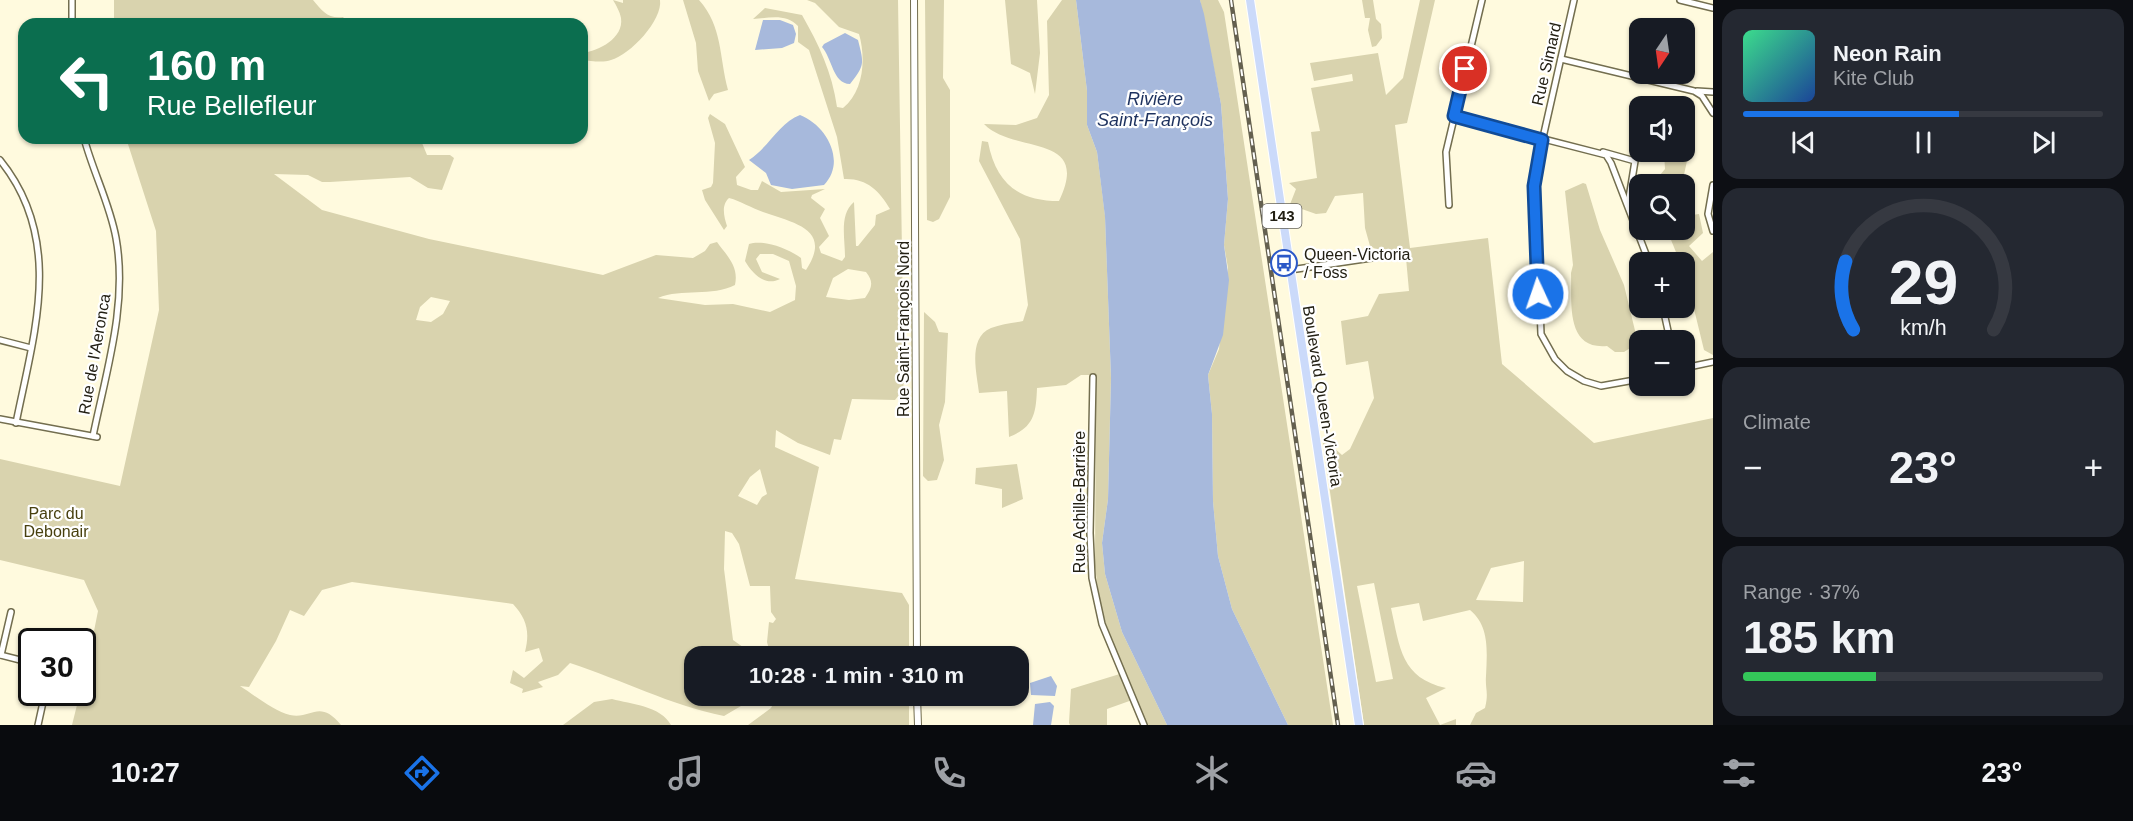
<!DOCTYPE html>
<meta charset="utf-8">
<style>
body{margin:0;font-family:Arial,sans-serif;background:#242831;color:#f1f3f6;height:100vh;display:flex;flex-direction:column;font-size:22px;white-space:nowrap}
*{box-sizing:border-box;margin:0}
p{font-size:20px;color:#9ea1a6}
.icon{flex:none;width:33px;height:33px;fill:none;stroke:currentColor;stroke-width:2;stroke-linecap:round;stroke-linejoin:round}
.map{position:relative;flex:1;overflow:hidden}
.panel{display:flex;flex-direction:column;gap:9px;padding:9px;background:#0d0f14;width:420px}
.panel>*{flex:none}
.banner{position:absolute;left:18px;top:18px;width:570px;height:126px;border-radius:18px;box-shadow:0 2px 4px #0004;background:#0b6e4f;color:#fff;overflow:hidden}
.needle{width:39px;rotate:193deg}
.controls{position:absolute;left:1629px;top:18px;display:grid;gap:12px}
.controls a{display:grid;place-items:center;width:66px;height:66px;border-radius:12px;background:#171b24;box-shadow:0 2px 4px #0004;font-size:30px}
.speed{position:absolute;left:18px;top:628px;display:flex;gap:12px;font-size:30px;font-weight:700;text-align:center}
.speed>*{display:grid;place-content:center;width:78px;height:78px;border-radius:50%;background:#171b24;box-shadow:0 2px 4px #0004;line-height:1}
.speed .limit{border:3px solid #111;border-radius:9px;background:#fff;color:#111}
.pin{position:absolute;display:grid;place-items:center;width:51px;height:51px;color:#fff;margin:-26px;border:3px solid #fff;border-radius:50%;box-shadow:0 2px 6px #0007}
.me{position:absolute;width:66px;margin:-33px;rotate:357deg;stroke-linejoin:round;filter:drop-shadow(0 0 4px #0008)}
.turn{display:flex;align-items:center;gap:21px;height:126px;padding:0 30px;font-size:27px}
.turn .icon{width:78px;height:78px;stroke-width:2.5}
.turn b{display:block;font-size:42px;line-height:51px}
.big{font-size:45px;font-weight:700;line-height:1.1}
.panel .widget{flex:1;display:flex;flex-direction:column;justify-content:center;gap:9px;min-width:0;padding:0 21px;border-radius:18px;background:#242831}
.panel .dial{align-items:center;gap:0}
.dial svg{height:156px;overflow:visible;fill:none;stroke:#363941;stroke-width:7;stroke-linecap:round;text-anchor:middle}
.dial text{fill:#f1f3f6;stroke:none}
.song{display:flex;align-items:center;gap:18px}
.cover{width:72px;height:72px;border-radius:9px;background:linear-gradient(135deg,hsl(150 70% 55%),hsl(220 70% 35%))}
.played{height:6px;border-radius:3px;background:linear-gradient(90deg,#1a73e8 60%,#363941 60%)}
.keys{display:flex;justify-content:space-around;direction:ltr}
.heat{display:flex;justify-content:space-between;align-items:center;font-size:33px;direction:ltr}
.charge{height:9px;border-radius:4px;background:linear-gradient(90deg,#34c759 37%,#363941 0)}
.trip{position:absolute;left:684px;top:646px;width:345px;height:60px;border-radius:18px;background:#171b24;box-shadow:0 2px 4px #0004;font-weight:700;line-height:60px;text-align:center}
.tab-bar{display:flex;height:96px;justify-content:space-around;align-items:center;background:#090b0e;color:#9ea1a6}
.tab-bar .icon{width:42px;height:42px}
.tab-bar .active{color:#1a73e8}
.tab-bar b{font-size:27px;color:#f1f3f6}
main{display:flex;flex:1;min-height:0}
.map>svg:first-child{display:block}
.green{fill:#d9d3ae;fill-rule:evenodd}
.water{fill:#a7b9dc}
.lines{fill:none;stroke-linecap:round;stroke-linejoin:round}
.minor-casing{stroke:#736e4f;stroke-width:8}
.tertiary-casing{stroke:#736e4f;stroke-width:8}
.primary-casing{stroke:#fff;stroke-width:10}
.minor{stroke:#fff;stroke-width:5}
.tertiary{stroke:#fff;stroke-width:6}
.primary{stroke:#cbdafa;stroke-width:8}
.rail-casing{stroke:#64604f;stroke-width:4.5}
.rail{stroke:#fff;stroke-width:2;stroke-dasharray:7;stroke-linecap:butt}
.route-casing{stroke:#114b97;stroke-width:15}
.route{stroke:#1a73e8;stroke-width:10}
.labels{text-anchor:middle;stroke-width:4.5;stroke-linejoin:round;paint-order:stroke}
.shield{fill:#fff;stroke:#65635a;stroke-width:1.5}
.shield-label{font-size:15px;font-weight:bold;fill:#232014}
.street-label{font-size:16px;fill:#232014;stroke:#fff}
.poi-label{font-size:16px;fill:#232014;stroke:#fff;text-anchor:start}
.park-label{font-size:16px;fill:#48400f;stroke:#fff}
.water-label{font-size:18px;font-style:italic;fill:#1e325f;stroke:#fff}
</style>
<main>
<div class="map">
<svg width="1713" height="725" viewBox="0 0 1713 725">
<rect width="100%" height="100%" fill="#fffade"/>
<!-- green -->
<g class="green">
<path d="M114 0H313C322 11 328 19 343 17L349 24H114Z"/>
<path d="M613 0 623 3V0H660C663 20 630 55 611 60 603 63 591 61 582 60V53C599 51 624 38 621 18 620 12 616 5 613 0Z"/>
<path d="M683 0H699C723 27 719 57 728 90L714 94 709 101 698 71 696 43Z"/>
<path d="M807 0H898L904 379 903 390 895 400 852 399 841 440 834 439 830 455 798 443 776 430 775 447 819 467 795 579 902 593 909 605V657H771L767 642 769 622 773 623 776 619 771 612 770 586H750L739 544 732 533 725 531 724 569 733 640 757 657H694V696H747L741 706 724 716C670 705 622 680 570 663L558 675 538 682 543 687 522 693 523 689 510 683 513 670 524 678 543 661 539 648 525 652C530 632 527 619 513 604L352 582 322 590 304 616 290 610 276 641 249 687 240 686C254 695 274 711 290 715 311 720 319 698 341 725H72L80 693H82L85 669 83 666 82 642H76L66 631H94L98 611 84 580 0 560V459L120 486 159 310 156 231 126 138H420L427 155H450L454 158 442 190 428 188 410 177 330 182H322L308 175 274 174 322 210 429 239 603 275 656 255 693 258 705 251 710 244 717 242C727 256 739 266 735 285 712 297 682 288 658 298L705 305 733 304 770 312 795 300 796 286 789 261 773 254H760L756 259 762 272 780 279C765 287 752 273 745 261L749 244C763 239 789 249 801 258L802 268 806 270C833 229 794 223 763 212 751 208 741 201 729 198 721 205 724 217 727 226L724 230 705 200 702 190 711 187 713 183 715 143 708 118 710 114 725 124 745 167 736 177 737 185 751 190H758L762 181 781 192 825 189 812 195 811 198 825 209 820 218 829 236 819 247 821 253 842 261 845 257C845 238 839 214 854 202L856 246H858L875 225 876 215 890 209C879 190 866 178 844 179L837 137 809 50 798 42V26C786 13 769 18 753 19L765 8 802 15C819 45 832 72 837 107L843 108C864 91 866 58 859 34L839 27 815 3ZM848 269 866 272C874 282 872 288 865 298L849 300 826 297 833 278ZM431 297 450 301 443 314 431 322 416 320 420 307ZM760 469 767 494 762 497 757 505 738 496 750 477Z"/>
<polygon points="925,0 944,0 943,78 950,90 950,197 939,219 933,222 927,220"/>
<polygon points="1005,0 1037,0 1040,53 1035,94 1030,73 1011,64"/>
<path d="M1062 0H1076L1087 91V125L1097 152 1105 216 1111 378 1108 499 1102 543 1105 574 1122 632 1167 725H1148L1135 699 1107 709V725H1070L1069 723 1071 689 1123 673 1100 606 1095 566 1096 375H1081L1066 385 1037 388C1036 414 1034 427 1009 437L1007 391 979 393C977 374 967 338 991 328 1001 324 1013 323 1023 321L1028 305 1020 239 979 161 982 141 988 142C996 183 1018 201 1059 201 1092 132 1014 155 984 124L1016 125 1037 118 1049 95 1047 21Z"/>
<polygon points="1200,0 1218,0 1224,12 1333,725 1288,725 1232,609 1218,556 1213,501 1212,414 1208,375 1219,349 1228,268 1224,245 1228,199 1221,104"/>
<polygon points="1362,0 1373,0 1376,19 1381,24 1382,38 1376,46 1372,47 1368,30 1370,18 1365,18"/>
<path d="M1420 0H1435L1407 123 1395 125 1410 248 1488 238 1502 364 1594 443 1713 418V725H1470L1476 713 1485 708C1489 692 1485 689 1486 676 1487 653 1490 626 1470 610L1423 621 1419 603 1391 608C1400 648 1401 678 1446 688L1426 698 1440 725 1456 719V725H1364L1322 437 1342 455 1350 449 1374 398 1368 361 1346 365 1341 321 1368 316 1379 294 1409 291 1406 258H1393L1370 246 1365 228 1363 193 1335 196 1326 213 1316 214 1299 208 1294 215 1295 227H1292L1287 212 1296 189 1289 183 1317 178 1311 132 1320 131 1311 88 1353 81 1352 74 1314 81 1310 63 1378 53 1386 95 1403 78ZM1524 561 1523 602 1476 600 1491 568ZM1374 583 1393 679 1376 682 1357 586Z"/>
<polygon points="1685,138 1690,147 1682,184 1658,184 1660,175 1665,169 1664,152 1684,152"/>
<path d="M1583 183 1586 184 1600 230 1624 285 1638 343 1624 352H1615L1607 346C1565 350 1572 302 1571 273L1573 265 1565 191Z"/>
<polygon points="1699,214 1703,233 1689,246 1702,261 1713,252 1713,355 1704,350 1685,272 1684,262 1680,262 1667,230 1684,230 1685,216"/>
<polygon points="924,312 935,322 939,332 948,333 945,402 939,425 944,460 937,480 928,481 923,476"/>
<polygon points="1017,464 1023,499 1002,508 1002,489 975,484 976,468"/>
<polygon points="777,696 909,696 909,725 748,725 771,708"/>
<path d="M612 699C631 704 661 706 671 725H563L594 702Z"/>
</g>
<!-- water -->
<g class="water">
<polygon points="1076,0 1200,0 1204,14 1221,104 1228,199 1224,245 1229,280 1223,335 1208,375 1212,414 1213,501 1218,556 1232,609 1288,725 1167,725 1122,632 1105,574 1102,543 1108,499 1111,378 1105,217 1097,152 1087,125 1087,91"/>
<polygon points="763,20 780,20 793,25 796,34 794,43 782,48 755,50"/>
<path d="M845 33 858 40C864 64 865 65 850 84 833 84 832 58 822 47L824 44Z"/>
<path d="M800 115C826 125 847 161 824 185L792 189 771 185 766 173 749 160C768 148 780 122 800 115Z"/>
<polygon points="1051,676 1057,686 1055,696 1031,695 1030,683"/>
<polygon points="1050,702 1054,706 1051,725 1033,725 1035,704"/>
</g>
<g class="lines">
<defs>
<g id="minor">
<polyline points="72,0 72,24"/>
<polyline points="1574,0 1535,173 1541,334 1555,359 1567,371 1584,381 1601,386 1640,379"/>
<polyline points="1680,0 1713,8"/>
<polyline points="1561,59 1694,91 1702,96 1713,113"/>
<polyline points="1697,91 1713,92"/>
<polyline points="1454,116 1606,155 1611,163 1649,262"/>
<path d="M84 138C93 172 110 204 116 238 128 304 106 372 93 436"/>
<polyline points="1603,152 1635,161 1628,204"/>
<path d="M0 160C65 240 34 333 16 423"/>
<polyline points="1713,185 1708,214 1713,231"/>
<polyline points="1449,205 1446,152 1482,0"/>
<polyline points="1290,270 1385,256"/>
<polyline points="1663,308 1670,340"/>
<polyline points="0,340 31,348"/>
<polyline points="1684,368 1713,362"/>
<polyline points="1093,377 1090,533 1092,578 1102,624 1144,725"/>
<polyline points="0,419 97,437"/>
<polyline points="0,655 32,663"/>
<polyline points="1,655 11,612"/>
<polyline points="38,725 45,693"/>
</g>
<g id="tertiary">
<polyline points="914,0 917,657"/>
<polyline points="917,696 918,725"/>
</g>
<polyline id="primary" points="1250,0 1359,725"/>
</defs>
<!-- minor casing -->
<use href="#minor" class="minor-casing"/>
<!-- tertiary casing -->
<use href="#tertiary" class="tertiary-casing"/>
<!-- primary casing -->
<use href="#primary" class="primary-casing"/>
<!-- minor -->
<use href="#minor" class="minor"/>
<!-- tertiary -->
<use href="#tertiary" class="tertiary"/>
<!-- primary -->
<use href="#primary" class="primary"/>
<defs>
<polyline id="rail" points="1231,0 1338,725"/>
</defs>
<!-- rail casing -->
<use href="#rail" class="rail-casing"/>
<!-- rail -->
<use href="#rail" class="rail"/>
</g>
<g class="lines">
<defs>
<polyline id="route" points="1465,69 1454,116 1542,140 1534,186 1538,294"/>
</defs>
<!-- route casing -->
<use href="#route" class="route-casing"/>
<!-- route -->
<use href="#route" class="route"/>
</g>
<!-- icons -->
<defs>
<symbol id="bus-ring" viewBox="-11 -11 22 22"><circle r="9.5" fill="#fff" stroke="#2b58c7" stroke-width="1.5"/><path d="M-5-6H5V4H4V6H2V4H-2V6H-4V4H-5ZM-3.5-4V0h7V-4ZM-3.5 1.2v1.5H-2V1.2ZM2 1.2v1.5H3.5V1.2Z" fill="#2b58c7"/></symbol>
</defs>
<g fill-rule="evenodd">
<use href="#bus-ring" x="1269" y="248" width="30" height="30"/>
</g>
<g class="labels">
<!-- shield labels -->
<rect class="shield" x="1262.5" y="204" width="39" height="24" rx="4.5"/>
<g class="shield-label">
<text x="1282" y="221">143</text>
</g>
<!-- street labels -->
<g class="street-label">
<text transform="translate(1546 64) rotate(-77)" y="6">Rue Simard</text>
<text transform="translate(903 329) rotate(-90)" y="6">Rue Saint-François Nord</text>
<text transform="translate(94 354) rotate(-80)" y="6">Rue de l'Aeronca</text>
<text transform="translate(1323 396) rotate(81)" y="6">Boulevard Queen-Victoria</text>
<text transform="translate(1079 502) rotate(-90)" y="6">Rue Achille-Barrière</text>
</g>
<!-- poi labels -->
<g class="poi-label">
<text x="1304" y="260">Queen-Victoria<tspan x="1304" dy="18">/ Foss</tspan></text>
</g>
<!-- park labels -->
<g class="park-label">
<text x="56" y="519">Parc du<tspan x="56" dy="18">Debonair</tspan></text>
</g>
<!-- water labels -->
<g class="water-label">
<text x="1155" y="105">Rivière<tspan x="1155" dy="21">Saint-François</tspan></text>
</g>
</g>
</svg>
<div class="controls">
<a><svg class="needle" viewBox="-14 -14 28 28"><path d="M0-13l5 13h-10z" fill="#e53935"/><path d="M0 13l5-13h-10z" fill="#9ea1a6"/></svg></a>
<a><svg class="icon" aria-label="sound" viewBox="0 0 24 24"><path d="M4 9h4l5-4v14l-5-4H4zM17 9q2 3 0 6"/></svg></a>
<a><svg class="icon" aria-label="search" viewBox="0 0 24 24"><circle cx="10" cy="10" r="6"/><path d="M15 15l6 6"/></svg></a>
<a>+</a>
<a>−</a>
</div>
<div class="speed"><div class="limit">30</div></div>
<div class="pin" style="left:1465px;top:69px;background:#d93025"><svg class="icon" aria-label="arrive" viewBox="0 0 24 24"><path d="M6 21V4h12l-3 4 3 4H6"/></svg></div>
<svg class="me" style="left:1538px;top:294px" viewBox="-20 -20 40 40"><circle r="17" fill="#1a73e8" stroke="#fff" stroke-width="3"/><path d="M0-11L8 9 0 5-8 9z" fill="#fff"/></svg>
<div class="trip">10:28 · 1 min · 310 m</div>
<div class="banner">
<div class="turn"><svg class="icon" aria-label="left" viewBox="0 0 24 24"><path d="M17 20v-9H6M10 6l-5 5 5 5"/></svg><div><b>160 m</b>Rue Bellefleur</div></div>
</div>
</div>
<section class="panel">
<div class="widget">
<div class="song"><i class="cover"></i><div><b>Neon Rain</b><p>Kite Club</p></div></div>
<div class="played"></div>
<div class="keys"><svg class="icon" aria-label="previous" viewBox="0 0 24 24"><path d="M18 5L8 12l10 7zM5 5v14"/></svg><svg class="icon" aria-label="pause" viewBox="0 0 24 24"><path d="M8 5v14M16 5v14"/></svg><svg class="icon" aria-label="next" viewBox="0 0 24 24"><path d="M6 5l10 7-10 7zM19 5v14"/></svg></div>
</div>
<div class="widget dial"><svg viewBox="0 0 100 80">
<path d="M14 69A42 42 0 1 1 86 69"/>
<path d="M14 69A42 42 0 0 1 10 34" stroke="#1a73e8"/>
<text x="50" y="56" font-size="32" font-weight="700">29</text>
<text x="50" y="72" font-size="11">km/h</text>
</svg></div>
<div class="widget"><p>Climate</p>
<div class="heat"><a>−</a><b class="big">23°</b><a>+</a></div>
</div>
<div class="widget"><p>Range · 37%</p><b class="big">185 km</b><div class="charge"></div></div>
</section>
</main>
<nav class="tab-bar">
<b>10:27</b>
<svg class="icon active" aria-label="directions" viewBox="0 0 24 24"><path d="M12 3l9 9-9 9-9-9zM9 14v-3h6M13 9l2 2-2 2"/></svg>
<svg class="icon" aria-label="music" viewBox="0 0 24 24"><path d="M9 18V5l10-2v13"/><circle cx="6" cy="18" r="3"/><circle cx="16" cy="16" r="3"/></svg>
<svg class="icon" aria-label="phone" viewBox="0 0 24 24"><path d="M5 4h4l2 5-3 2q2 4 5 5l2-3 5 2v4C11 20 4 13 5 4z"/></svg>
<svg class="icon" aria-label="climate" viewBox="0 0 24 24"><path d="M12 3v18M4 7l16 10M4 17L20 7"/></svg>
<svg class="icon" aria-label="car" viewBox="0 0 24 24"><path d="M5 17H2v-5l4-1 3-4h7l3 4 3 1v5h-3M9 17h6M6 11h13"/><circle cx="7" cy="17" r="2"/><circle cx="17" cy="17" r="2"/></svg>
<svg class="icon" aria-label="filters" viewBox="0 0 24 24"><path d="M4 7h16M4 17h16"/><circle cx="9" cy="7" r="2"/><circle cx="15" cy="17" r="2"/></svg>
<b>23°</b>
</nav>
